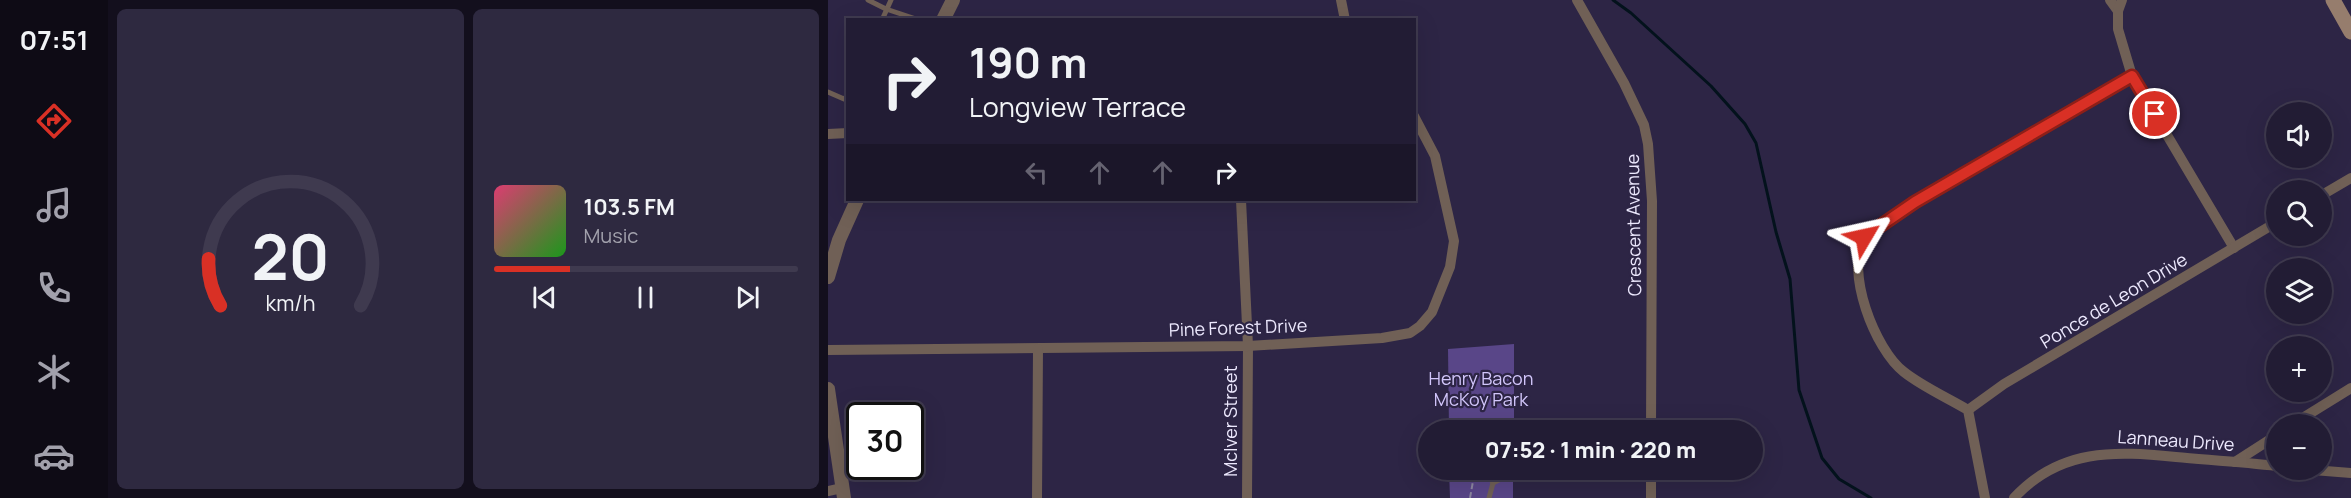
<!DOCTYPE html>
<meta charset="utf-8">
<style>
body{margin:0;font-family:Manrope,sans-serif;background:#2e2940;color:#f1f3f6;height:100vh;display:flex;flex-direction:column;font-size:22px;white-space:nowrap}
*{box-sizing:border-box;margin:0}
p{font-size:20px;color:#a2a1ac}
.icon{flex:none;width:33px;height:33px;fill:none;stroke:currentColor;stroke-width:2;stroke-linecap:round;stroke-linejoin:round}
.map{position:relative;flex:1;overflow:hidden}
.drawer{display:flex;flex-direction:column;gap:9px;padding:9px;background:#130f1d;width:720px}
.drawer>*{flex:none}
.guide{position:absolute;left:18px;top:18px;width:570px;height:183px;border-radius:0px;box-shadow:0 6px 24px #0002,0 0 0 2px #3f3a4f;background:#221c34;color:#f1f3f6;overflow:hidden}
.controls{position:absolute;left:1438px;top:102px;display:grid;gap:12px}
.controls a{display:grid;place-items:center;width:66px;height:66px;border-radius:50%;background:#221c34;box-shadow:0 6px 24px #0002,0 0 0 2px #3f3a4f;font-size:30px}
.speed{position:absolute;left:18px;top:402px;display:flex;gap:12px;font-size:30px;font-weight:700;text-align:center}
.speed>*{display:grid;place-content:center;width:78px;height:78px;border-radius:50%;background:#221c34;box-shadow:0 6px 24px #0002,0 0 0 2px #3f3a4f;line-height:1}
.speed .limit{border:3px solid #111;border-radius:9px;background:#fff;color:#111}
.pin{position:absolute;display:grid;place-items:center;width:51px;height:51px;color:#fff;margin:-26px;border:3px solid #fff;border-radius:50%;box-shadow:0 2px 6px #0007}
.me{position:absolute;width:66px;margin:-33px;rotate:54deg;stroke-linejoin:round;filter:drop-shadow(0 0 4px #0008)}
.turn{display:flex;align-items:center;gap:21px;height:126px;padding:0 24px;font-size:27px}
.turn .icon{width:78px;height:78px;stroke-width:2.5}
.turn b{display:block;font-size:42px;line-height:51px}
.lanes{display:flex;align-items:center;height:57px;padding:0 24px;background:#0003;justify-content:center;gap:30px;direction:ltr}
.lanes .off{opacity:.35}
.drawer .widget{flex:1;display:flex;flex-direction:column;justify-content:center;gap:9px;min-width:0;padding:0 21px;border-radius:9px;background:#2e2940}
.drawer .dial{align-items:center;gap:0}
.dial svg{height:156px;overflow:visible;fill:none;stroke:#3f3a4f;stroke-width:7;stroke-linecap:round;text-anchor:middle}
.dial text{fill:#f1f3f6;stroke:none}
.song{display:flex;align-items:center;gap:18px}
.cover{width:72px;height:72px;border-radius:9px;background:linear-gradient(135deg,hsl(340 70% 55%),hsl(120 70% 35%))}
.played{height:6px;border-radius:3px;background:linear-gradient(90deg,#d93025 25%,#3f3a4f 25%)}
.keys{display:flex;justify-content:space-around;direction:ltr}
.drawer .tiles{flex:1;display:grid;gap:9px;grid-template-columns:repeat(2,1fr)}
.trip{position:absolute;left:590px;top:420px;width:345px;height:60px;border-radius:30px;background:#221c34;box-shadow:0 6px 24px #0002,0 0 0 2px #3f3a4f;font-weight:800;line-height:60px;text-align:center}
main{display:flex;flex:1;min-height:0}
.tabs{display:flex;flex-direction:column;width:108px;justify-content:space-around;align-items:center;background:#0e0b15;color:#a2a1ac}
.tabs .icon{width:42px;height:42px}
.tabs .on{color:#d93025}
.tabs b{font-size:27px;color:#f1f3f6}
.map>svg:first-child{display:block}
.green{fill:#594688}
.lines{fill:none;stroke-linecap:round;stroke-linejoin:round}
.stream{stroke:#03121c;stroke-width:3}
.path{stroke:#8d87a1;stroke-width:2;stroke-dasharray:6 3;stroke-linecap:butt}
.service{stroke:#706056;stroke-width:5}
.minor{stroke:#706056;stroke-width:10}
.tertiary{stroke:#706056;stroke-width:14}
.secondary{stroke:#967d6d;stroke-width:15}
.route-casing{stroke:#8d1f18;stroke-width:15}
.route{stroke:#d93025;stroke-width:10}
.labels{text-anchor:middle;stroke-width:4.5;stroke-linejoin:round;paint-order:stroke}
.street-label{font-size:18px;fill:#ece8fd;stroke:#2d2545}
.park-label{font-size:18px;fill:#d2c6fb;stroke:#2d2545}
</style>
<main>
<nav class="tabs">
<b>07:51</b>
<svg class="icon on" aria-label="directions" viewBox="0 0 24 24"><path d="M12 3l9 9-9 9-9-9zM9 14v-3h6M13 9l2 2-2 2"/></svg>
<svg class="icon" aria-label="music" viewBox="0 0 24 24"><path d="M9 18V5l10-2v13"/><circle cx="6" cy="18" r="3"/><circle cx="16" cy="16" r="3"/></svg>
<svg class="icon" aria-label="phone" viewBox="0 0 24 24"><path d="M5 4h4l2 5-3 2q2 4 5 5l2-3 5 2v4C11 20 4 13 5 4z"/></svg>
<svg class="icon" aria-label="climate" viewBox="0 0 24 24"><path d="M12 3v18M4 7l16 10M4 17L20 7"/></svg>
<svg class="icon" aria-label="car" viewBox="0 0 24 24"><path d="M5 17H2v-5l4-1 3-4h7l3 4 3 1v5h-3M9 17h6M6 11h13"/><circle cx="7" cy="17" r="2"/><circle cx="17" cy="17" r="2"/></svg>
</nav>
<section class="drawer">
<div class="tiles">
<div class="widget dial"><svg viewBox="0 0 100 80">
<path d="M14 69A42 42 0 1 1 86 69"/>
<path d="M14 69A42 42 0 0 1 8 45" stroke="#d93025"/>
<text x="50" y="56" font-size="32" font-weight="700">20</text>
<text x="50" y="72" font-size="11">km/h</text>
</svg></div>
<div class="widget">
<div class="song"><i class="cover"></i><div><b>103.5 FM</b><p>Music</p></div></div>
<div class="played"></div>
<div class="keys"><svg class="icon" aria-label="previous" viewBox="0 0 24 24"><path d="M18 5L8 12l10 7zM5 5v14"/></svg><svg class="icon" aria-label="pause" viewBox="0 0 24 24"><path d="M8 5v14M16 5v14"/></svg><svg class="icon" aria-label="next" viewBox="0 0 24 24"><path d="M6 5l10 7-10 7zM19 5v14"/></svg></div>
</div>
</div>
</section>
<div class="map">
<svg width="1523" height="498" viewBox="0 0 1523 498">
<rect width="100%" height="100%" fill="#2d2545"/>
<!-- green -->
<g class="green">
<polygon points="686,344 686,430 621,430 620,349"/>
<polygon points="621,470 685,470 685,498 622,498"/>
</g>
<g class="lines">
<!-- stream -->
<polyline class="stream" points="785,0 803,13 883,86 917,124 928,143 948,232 962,279 971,390 994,458 1011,479 1043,498"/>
<!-- path -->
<polyline class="path" points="642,498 647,470"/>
<!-- service -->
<g class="service">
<polyline points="40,0 58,9 91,20"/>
<polyline points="54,20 63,0"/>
<polyline points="0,92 16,99 20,95"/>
<polyline points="658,470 665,483"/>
<polyline points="661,498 665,483 675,478 676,470"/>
</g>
<!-- minor -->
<g class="minor">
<polyline points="513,0 517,20"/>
<polyline points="749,0 796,83 816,125 820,144 824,201 823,430"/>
<polyline points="1282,0 1290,11"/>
<polyline points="1294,0 1290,11 1290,29 1304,76 1406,248"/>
<polyline points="0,134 20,133"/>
<polyline points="1494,195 1523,178"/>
<polyline points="413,200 420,346 419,498"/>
<polyline points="0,350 420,346 554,338 582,333 592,326 604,312 622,267 626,241 607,156 586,116"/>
<polyline points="1140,410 1176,384 1449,222"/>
<polyline points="1465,424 1523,388"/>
<polyline points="1407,462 1449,435"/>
<polyline points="1485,470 1523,473"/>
<polyline points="0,491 14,488"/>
<polyline points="209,498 210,349"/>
<polyline points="823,498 823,470"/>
<path d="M1157 498 1140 410C1120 398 1095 387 1076 372 1047 350 1016 270 1037 237L1087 202 1304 76"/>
<path d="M1186 498C1232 448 1287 451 1348 457 1382 460 1415 462 1449 466"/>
</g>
<!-- tertiary -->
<g class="tertiary">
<polyline points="115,20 125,0"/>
<polyline points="0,277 11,240 29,200"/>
<polyline points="0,389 16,498"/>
</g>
<!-- secondary -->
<polyline class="secondary" points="1505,0 1523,32"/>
</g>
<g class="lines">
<defs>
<polyline id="route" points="1036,237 1087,202 1304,76 1327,114"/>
</defs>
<!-- route casing -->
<use href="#route" class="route-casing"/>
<!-- route -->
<use href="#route" class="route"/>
</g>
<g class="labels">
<!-- street labels -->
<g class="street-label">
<text transform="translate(806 225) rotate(-91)" y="6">Crescent Avenue</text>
<text transform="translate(1286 301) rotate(-31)" y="6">Ponce de Leon Drive</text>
<text transform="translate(410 328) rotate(-2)" y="6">Pine Forest Drive</text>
<text transform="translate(403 421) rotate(-90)" y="6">McIver Street</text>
<text transform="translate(1348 441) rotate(4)" y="6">Lanneau Drive</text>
</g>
<!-- park labels -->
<g class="park-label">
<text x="653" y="385">Henry Bacon<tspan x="653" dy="21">McKoy Park</tspan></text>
</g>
</g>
</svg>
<div class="controls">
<a><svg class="icon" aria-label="sound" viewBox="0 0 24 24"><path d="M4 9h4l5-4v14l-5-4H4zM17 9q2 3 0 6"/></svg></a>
<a><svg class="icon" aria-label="search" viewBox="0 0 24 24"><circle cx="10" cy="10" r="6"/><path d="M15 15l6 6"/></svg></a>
<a><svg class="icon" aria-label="layers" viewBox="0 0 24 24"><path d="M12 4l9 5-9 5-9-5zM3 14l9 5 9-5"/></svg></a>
<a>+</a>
<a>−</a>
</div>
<div class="speed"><div class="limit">30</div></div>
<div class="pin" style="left:1327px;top:114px;background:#d93025"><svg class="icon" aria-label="arrive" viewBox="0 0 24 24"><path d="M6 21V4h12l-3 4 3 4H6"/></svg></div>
<svg class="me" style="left:1036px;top:237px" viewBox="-20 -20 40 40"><path d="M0-17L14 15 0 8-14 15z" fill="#d93025" stroke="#fff" stroke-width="4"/></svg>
<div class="trip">07:52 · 1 min · 220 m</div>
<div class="guide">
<div class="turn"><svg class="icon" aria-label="right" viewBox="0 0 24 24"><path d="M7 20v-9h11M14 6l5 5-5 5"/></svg><div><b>190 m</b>Longview Terrace</div></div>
<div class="lanes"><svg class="icon off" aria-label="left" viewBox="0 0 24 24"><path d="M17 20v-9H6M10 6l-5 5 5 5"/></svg><svg class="icon off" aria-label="ahead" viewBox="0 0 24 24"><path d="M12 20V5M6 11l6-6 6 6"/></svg><svg class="icon off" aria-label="ahead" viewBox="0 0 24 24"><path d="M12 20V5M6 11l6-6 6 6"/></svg><svg class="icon" aria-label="right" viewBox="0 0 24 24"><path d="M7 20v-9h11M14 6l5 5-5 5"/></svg></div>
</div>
</div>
</main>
